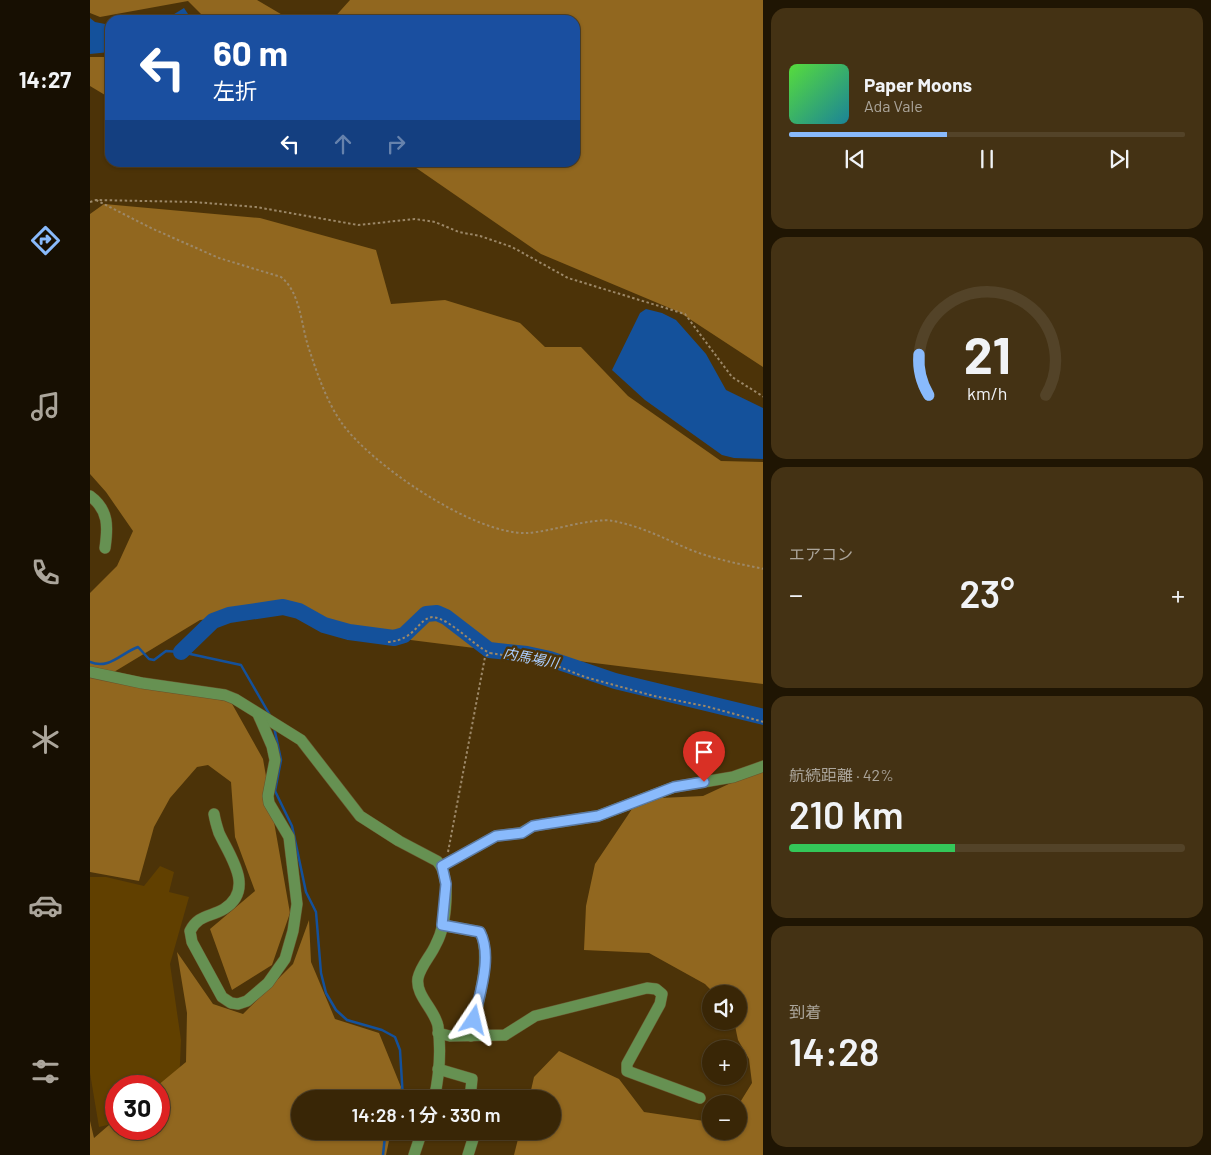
<!DOCTYPE html>
<html lang="ja">
<meta charset="utf-8">
<style>
body{margin:0;font-family:Barlow,"Noto Sans JP",sans-serif;background:#443214;color:#f1f3f6;height:100vh;display:flex;flex-direction:column;font-size:19px;white-space:nowrap}
*{box-sizing:border-box;margin:0}
p{font-size:16px;color:#aba59b}
.icon{flex:none;width:28px;height:28px;fill:none;stroke:currentColor;stroke-width:2;stroke-linecap:round;stroke-linejoin:round}
.map{position:relative;flex:1;overflow:hidden}
.drawer{display:flex;flex-direction:column;gap:8px;padding:8px;background:#1f1503;width:448px}
.drawer>*{flex:none}
.guide{position:absolute;left:15px;top:15px;width:475px;height:152px;border-radius:15px;box-shadow:0 1px 4px #0004,0 0 0 1px #534328;background:#1a4fa0;color:#fff;overflow:hidden}
.tools{position:absolute;left:612px;top:985px;display:grid;gap:10px}
.tools a{display:grid;place-items:center;width:45px;height:45px;border-radius:50%;background:#392606;box-shadow:0 1px 4px #0004,0 0 0 1px #534328;font-size:25px}
.speed{position:absolute;left:15px;top:1075px;display:flex;gap:10px;font-size:25px;font-weight:700;text-align:center}
.speed>*{display:grid;place-content:center;width:65px;height:65px;border-radius:50%;background:#392606;box-shadow:0 1px 4px #0004,0 0 0 1px #534328;line-height:1}
.speed .limit{border:8px solid #d22;background:#fff;color:#111}
.pin{position:absolute;display:grid;place-items:center;width:42px;height:42px;color:#fff;margin:-51px -21px;border-radius:50% 50% 50% 0;rotate:-45deg;box-shadow:0 0 5px #0007}
.pin .icon{rotate:45deg}
.me{position:absolute;width:55px;margin:-28px;rotate:10deg;stroke-linejoin:round;filter:drop-shadow(0 0 4px #0008)}
.turn{display:flex;align-items:center;gap:18px;height:105px;padding:0 25px;font-size:22px}
.turn .icon{width:65px;height:65px;stroke-width:2.5}
.turn b{display:block;font-size:35px;line-height:42px}
.lanes{display:flex;align-items:center;height:48px;padding:0 25px;background:#0003;justify-content:center;gap:25px;direction:ltr}
.lanes .off{opacity:.35}
.big{font-size:38px;font-weight:600;line-height:1.1}
.drawer .card{flex:1;display:flex;flex-direction:column;justify-content:center;gap:8px;min-width:0;padding:0 18px;border-radius:15px;background:#443214}
.drawer .dial{align-items:center;gap:0}
.dial svg{height:130px;overflow:visible;fill:none;stroke:#534328;stroke-width:7;stroke-linecap:round;text-anchor:middle}
.dial text{fill:#f1f3f6;stroke:none}
.song{display:flex;align-items:center;gap:15px}
.cover{width:60px;height:60px;border-radius:8px;background:linear-gradient(135deg,hsl(110 70% 55%),hsl(190 70% 35%))}
.played{height:5px;border-radius:2px;background:linear-gradient(90deg,#89bafc 40%,#534328 40%)}
.keys{display:flex;justify-content:space-around;direction:ltr}
.heat{display:flex;justify-content:space-between;align-items:center;font-size:28px;direction:ltr}
.charge{height:8px;border-radius:4px;background:linear-gradient(90deg,#34c759 42%,#534328 0)}
.trip{position:absolute;left:201px;top:1090px;width:270px;height:50px;border-radius:25px;background:#392606;box-shadow:0 1px 4px #0004,0 0 0 1px #534328;font-weight:600;line-height:50px;text-align:center}
main{display:flex;flex:1;min-height:0}
.menu{display:flex;flex-direction:column;width:90px;justify-content:space-around;align-items:center;background:#170f02;color:#aba59b}
.menu .icon{width:35px;height:35px}
.menu .on{color:#89bafc}
.menu b{font-size:22px;color:#f1f3f6}
.map>svg:first-child{display:block}
.green{fill:#614000}
.forest{fill:#91671f}
.water{fill:#14519b}
.lines{fill:none;stroke-linecap:round;stroke-linejoin:round}
.stream{stroke:#14519b;stroke-width:2.5}
.river{stroke:#14519b;stroke-width:16}
.minor-casing{stroke:#69522b;stroke-width:12}
.path{stroke:#9c8868;stroke-width:2;stroke-dasharray:2.5 2.5;stroke-linecap:butt}
.minor{stroke:#669152;stroke-width:11}
.route-casing{stroke:#5979a4;stroke-width:12}
.route{stroke:#89bafc;stroke-width:9}
.labels{text-anchor:middle;stroke-width:5;stroke-linejoin:round;paint-order:stroke}
.water-label{font-size:14px;font-style:italic;fill:#aaceff;stroke:#4c3308}
</style>
<main>
<nav class="menu">
<b>14:27</b>
<svg class="icon on" aria-label="directions" viewBox="0 0 24 24"><path d="M12 3l9 9-9 9-9-9zM9 14v-3h6M13 9l2 2-2 2"/></svg>
<svg class="icon" aria-label="music" viewBox="0 0 24 24"><path d="M9 18V5l10-2v13"/><circle cx="6" cy="18" r="3"/><circle cx="16" cy="16" r="3"/></svg>
<svg class="icon" aria-label="phone" viewBox="0 0 24 24"><path d="M5 4h4l2 5-3 2q2 4 5 5l2-3 5 2v4C11 20 4 13 5 4z"/></svg>
<svg class="icon" aria-label="climate" viewBox="0 0 24 24"><path d="M12 3v18M4 7l16 10M4 17L20 7"/></svg>
<svg class="icon" aria-label="car" viewBox="0 0 24 24"><path d="M5 17H2v-5l4-1 3-4h7l3 4 3 1v5h-3M9 17h6M6 11h13"/><circle cx="7" cy="17" r="2"/><circle cx="17" cy="17" r="2"/></svg>
<svg class="icon" aria-label="filters" viewBox="0 0 24 24"><path d="M4 7h16M4 17h16"/><circle cx="9" cy="7" r="2"/><circle cx="15" cy="17" r="2"/></svg>
</nav>
<div class="map">
<svg width="674" height="1155" viewBox="0 0 674 1155">
<rect width="100%" height="100%" fill="#4c3308"/>
<!-- green -->
<polygon class="green" points="70,866 84,872 79,892 99,897 80,964 91,1040 88,1109 69,1086 26,1086 26,1123 9,1127 0,1073 0,877 16,877 54,886"/>
<!-- forest -->
<g class="forest">
<polygon points="0,0 167,0 201,20 117,20 98,1 10,17 0,13"/>
<polygon points="260,0 673,0 673,367 589,312 451,254 319,163 485,162 485,20 242,20"/>
<polygon points="0,57 20,57 20,98 0,86"/>
<polygon points="14,204 170,218 286,250 301,304 355,300 430,323 455,347 491,347 538,396 631,461 673,462 673,684 273,634 220,614 191,611 110,620 14,678 141,702 173,759 200,913 182,965 142,990 120,929 165,891 145,837 141,782 118,765 107,767 80,798 64,827 49,881 0,872 0,593 27,566 43,531 16,492 0,474 0,214"/>
<polygon points="671,769 673,769 673,1155 424,1155 430,1131 462,1131 462,1099 439,1099 444,1077 469,1051 529,1079 554,1112 621,1122 621,1131 649,1131 649,1104 662,1083 659,1059 648,1040 644,1021 649,1021 649,994 625,994 615,984 559,953 494,950 496,906 505,864 542,809 570,798 613,796"/>
<polygon points="219,920 221,962 245,1019 289,1033 311,1087 309,1099 210,1099 210,1131 301,1131 296,1155 0,1155 0,1121 4,1138 26,1119 26,1129 69,1129 69,1086 67,1086 96,1062 97,1013 87,952 123,1004 153,1014 203,964"/>
</g>
<!-- water -->
<g class="water">
<polygon points="94,8 102,20 63,20 81,16"/>
<polygon points="0,18 5,22 20,25 20,52 0,54"/>
<polygon points="556,309 572,313 586,320 616,354 636,390 673,408 673,459 644,458 632,455 555,400 522,370 550,313"/>
</g>
<g class="lines">
<!-- stream -->
<g class="stream">
<path d="M0 662C19 670 31 653 48 647L59 659 64 660 76 651 91 652 151 665 181 717"/>
<polyline points="184,727 191,760 185,791 202,826 216,892 226,912 231,973 236,993 246,1010 257,1020 292,1030 305,1037 310,1050 313,1099"/>
<polyline points="293,1155 295,1136 299,1131"/>
</g>
<!-- river -->
<polyline class="river" points="91,652 123,621 139,615 193,607 209,611 234,625 259,632 304,638 314,635 336,614 347,613 356,617 399,650 437,654 460,659 525,681 674,717"/>
<defs>
<g id="minor">
<path d="M0 496C19 510 18 527 15 548"/>
<path d="M0 672 52 683 135 695 145 699 211 740 270 816 309 841 347 861C362 876 356 926 346 944 341 956 331 965 328 978 325 995 345 1010 348 1026 351 1049 349 1077 344 1099"/>
<path d="M124 814C125 820 127 827 129 833 139 855 166 889 134 909 120 917 108 915 100 931L102 942 132 997 141 1003 148 1004 157 1001 178 983 195 959 203 931 207 904 199 837 179 803 178 796 185 760 182 746 168 714"/>
<polyline points="352,866 406,836 431,833 443,826 455,824 508,816 584,787 643,777 674,766"/>
<path d="M352 925 390 932C403 957 386 1009 381 1036"/>
<polyline points="348,1033 360,1036 415,1035 445,1016 557,988 566,989 572,994 570,1004 537,1064 537,1071 610,1098"/>
<polyline points="348,1069 382,1079 380,1099"/>
<polyline points="324,1155 332,1131"/>
<polyline points="378,1155 383,1139 380,1131"/>
</g>
</defs>
<!-- minor casing -->
<use href="#minor" class="minor-casing"/>
<!-- path -->
<g class="path">
<path d="M6 200 63 229 129 258 191 277C211 293 211 326 219 349 227 373 236 400 251 422 280 464 384 535 437 533 460 532 503 517 523 521 551 526 575 539 601 550 624 559 649 564 674 569"/>
<polyline points="0,202 6,200 104,202 166,207 268,225 325,219 345,222 369,232 390,236 422,247 478,278 595,314 642,377 674,397"/>
<path d="M298 642C326 640 328 618 343 617 362 620 381 644 400 653"/>
<polyline points="358,852 395,657 400,653 457,662 495,677 564,696 615,706 674,722"/>
</g>
<!-- minor -->
<use href="#minor" class="minor"/>
</g>
<g class="lines">
<defs>
<path id="route" d="M384 1020C389 995 403 957 390 932L352 925 356 884 352 866 406 836 432 833 443 826 455 824 508 816 584 787 614 782"/>
</defs>
<!-- route casing -->
<use href="#route" class="route-casing"/>
<!-- route -->
<use href="#route" class="route"/>
</g>
<g class="labels">
<!-- water labels -->
<g class="water-label">
<text transform="translate(441 658) rotate(11)" y="5">内馬場川</text>
</g>
</g>
</svg>
<div class="tools">
<a><svg class="icon" aria-label="sound" viewBox="0 0 24 24"><path d="M4 9h4l5-4v14l-5-4H4zM17 9q2 3 0 6"/></svg></a>
<a>+</a>
<a>−</a>
</div>
<div class="speed"><div class="limit">30</div></div>
<div class="pin" style="left:614px;top:782px;background:#d93025"><svg class="icon" aria-label="arrive" viewBox="0 0 24 24"><path d="M6 21V4h12l-3 4 3 4H6"/></svg></div>
<svg class="me" style="left:384px;top:1020px" viewBox="-20 -20 40 40"><path d="M0-17L14 15 0 8-14 15z" fill="#89bafc" stroke="#fff" stroke-width="4"/></svg>
<div class="trip">14:28 · 1 分 · 330 m</div>
<div class="guide">
<div class="turn"><svg class="icon" aria-label="left" viewBox="0 0 24 24"><path d="M17 20v-9H6M10 6l-5 5 5 5"/></svg><div><b>60 m</b>左折</div></div>
<div class="lanes"><svg class="icon" aria-label="left" viewBox="0 0 24 24"><path d="M17 20v-9H6M10 6l-5 5 5 5"/></svg><svg class="icon off" aria-label="ahead" viewBox="0 0 24 24"><path d="M12 20V5M6 11l6-6 6 6"/></svg><svg class="icon off" aria-label="right" viewBox="0 0 24 24"><path d="M7 20v-9h11M14 6l5 5-5 5"/></svg></div>
</div>
</div>
<section class="drawer">
<div class="card">
<div class="song"><i class="cover"></i><div><b>Paper Moons</b><p>Ada Vale</p></div></div>
<div class="played"></div>
<div class="keys"><svg class="icon" aria-label="previous" viewBox="0 0 24 24"><path d="M18 5L8 12l10 7zM5 5v14"/></svg><svg class="icon" aria-label="pause" viewBox="0 0 24 24"><path d="M8 5v14M16 5v14"/></svg><svg class="icon" aria-label="next" viewBox="0 0 24 24"><path d="M6 5l10 7-10 7zM19 5v14"/></svg></div>
</div>
<div class="card dial"><svg viewBox="0 0 100 80">
<path d="M14 69A42 42 0 1 1 86 69"/>
<path d="M14 69A42 42 0 0 1 8 44" stroke="#89bafc"/>
<text x="50" y="56" font-size="32" font-weight="700">21</text>
<text x="50" y="72" font-size="11">km/h</text>
</svg></div>
<div class="card"><p>エアコン</p>
<div class="heat"><a>−</a><b class="big">23°</b><a>+</a></div>
</div>
<div class="card"><p>航続距離 · 42%</p><b class="big">210 km</b><div class="charge"></div></div>
<div class="card"><p>到着</p><b class="big">14:28</b></div>
</section>
</main>
